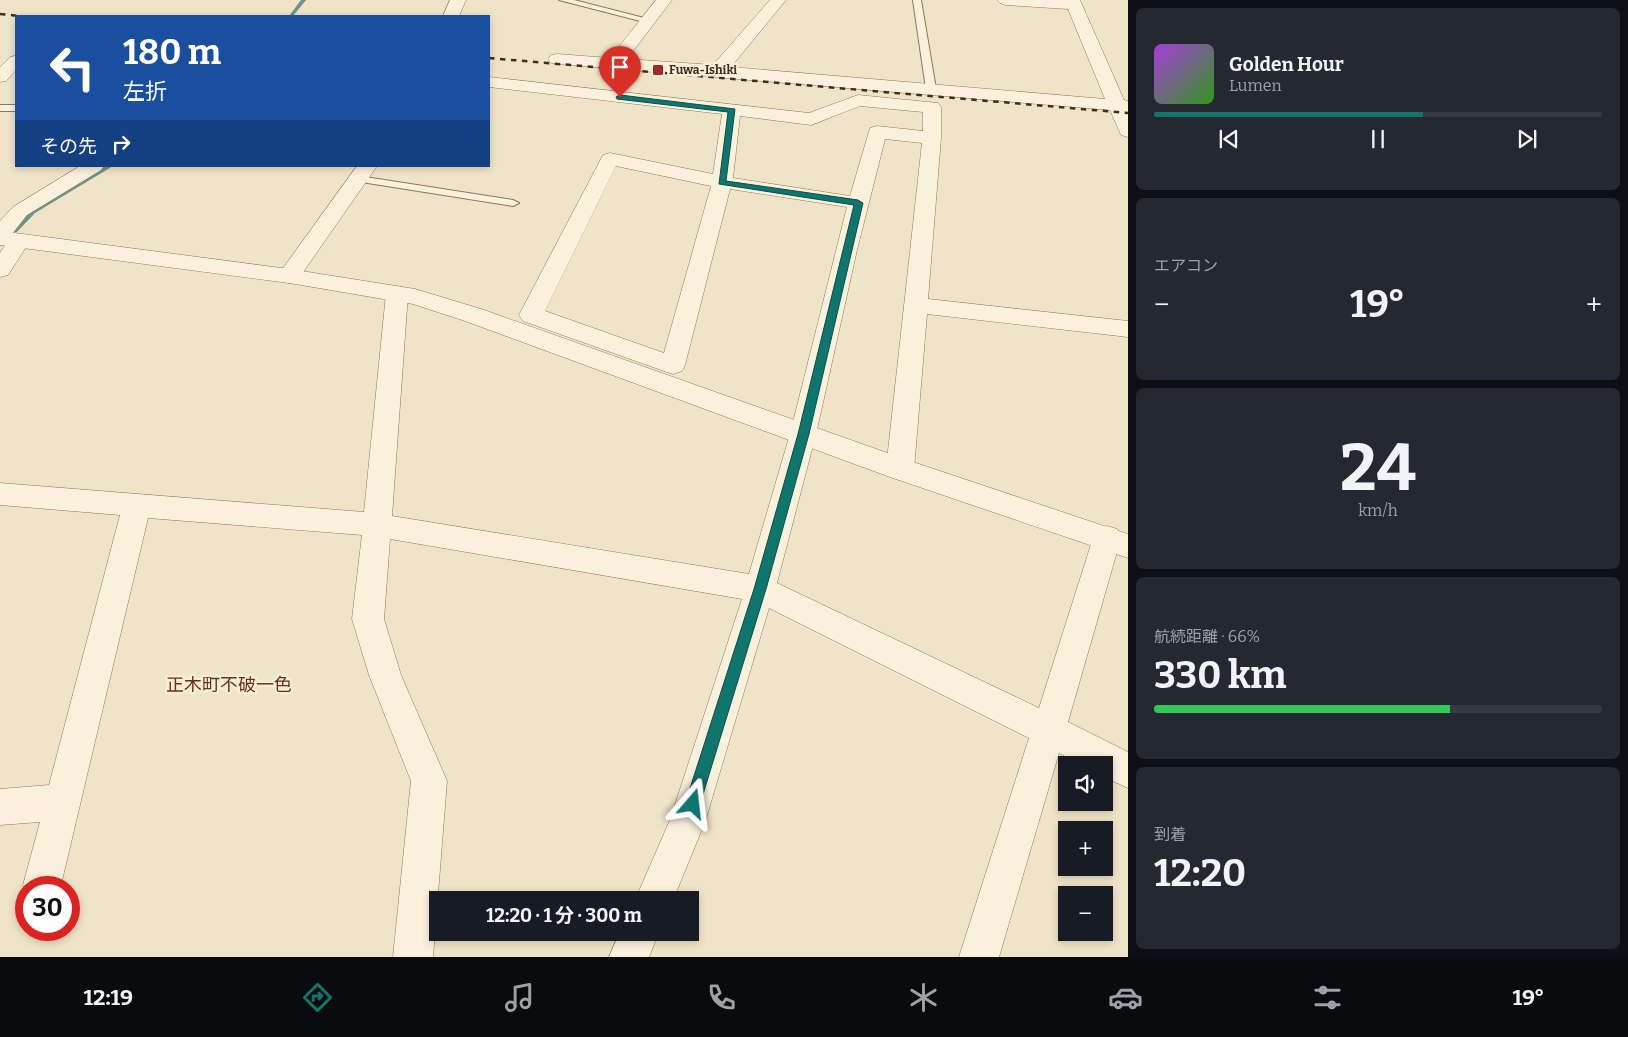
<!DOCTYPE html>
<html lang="ja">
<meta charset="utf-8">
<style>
body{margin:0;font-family:Bitter,"Noto Sans JP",serif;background:#242831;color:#f1f3f6;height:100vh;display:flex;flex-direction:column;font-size:19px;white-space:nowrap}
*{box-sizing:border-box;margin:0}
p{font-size:16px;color:#9ea1a6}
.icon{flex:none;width:28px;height:28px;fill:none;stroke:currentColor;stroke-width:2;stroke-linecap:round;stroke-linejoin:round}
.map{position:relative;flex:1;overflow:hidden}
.drawer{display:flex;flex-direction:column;gap:8px;padding:8px;background:#0d0f14;width:500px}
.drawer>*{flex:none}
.top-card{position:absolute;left:15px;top:15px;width:475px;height:152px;border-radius:0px;box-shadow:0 2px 8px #0003;background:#1a4fa0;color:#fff;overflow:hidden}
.tools{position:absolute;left:1058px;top:756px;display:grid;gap:10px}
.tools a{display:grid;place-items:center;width:55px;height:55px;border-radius:0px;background:#171b24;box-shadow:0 2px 8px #0003;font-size:25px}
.speed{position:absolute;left:15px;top:876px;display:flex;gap:10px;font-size:25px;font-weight:700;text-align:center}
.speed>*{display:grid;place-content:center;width:65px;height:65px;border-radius:50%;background:#171b24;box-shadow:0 2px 8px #0003;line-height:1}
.speed .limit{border:8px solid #d22;background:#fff;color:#111}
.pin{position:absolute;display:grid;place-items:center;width:42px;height:42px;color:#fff;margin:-51px -21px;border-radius:50% 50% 50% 0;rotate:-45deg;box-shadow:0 0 5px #0007}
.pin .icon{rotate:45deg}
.me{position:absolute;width:55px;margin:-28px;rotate:17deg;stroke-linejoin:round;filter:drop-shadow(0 0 4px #0008)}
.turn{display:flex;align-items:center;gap:18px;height:105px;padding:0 25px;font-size:22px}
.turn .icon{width:65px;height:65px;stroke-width:2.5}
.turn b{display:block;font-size:35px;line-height:42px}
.then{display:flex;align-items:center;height:48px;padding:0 25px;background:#0003;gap:10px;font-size:19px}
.big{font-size:38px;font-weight:700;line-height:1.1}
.drawer .widget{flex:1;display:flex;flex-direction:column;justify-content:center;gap:8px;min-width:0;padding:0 18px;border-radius:8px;background:#242831}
.drawer .dial{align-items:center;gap:0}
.dial b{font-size:65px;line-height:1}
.song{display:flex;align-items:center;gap:15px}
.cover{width:60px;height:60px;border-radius:8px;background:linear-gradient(135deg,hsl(280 70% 55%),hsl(110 70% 35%))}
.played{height:5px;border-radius:2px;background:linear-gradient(90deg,#0f766e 60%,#363941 60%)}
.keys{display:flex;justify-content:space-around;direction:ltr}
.heat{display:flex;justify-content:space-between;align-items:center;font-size:28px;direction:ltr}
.charge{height:8px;border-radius:4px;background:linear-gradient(90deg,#34c759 66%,#363941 0)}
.trip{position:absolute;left:429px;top:891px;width:270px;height:50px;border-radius:0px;background:#171b24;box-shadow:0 2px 8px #0003;font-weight:700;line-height:50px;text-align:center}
.dock{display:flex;height:80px;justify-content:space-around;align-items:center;background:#090b0e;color:#9ea1a6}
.dock .icon{width:35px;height:35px}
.dock .current{color:#0f766e}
.dock b{font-size:22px;color:#f1f3f6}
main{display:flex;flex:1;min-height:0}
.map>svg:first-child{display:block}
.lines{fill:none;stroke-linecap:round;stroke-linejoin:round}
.stream{fill:#6f938a;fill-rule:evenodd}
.service-casing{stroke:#8d765c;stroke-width:2}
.minor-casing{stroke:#8d765c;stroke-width:1}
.tertiary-casing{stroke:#8d765c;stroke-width:1}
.service{fill:#faf1dc;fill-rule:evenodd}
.minor{fill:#faf1dc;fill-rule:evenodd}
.tertiary{fill:#faf1dc;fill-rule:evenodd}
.rail{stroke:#3d2e20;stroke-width:2.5;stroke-dasharray:5.5 5.5;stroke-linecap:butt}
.route{fill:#0f766e;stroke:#0a4d48}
.poi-dot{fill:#9e2a2b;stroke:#f7eed8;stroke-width:2}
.labels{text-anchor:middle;stroke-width:5;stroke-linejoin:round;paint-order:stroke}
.far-poi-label{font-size:12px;font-weight:bold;fill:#3d2e20;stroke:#f7eed8;text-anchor:start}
.quarter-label{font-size:18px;fill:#6b2e1e;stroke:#f7eed8}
</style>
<main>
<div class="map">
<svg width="1128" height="957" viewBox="0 0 1128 957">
<rect width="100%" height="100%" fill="#f0e4c8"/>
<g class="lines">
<!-- stream -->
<g class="stream">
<polygon points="301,0 306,0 293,16 289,16"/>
<polygon points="105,166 113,166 35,213 17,232 13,232 13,230 31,211"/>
</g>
<defs>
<g id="service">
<polygon points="559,0 574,0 652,20 648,23"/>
<polygon points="913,0 921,0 936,89 931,92 926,89"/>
<rect x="0" y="105" width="16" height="6"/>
<polygon points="359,176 513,200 519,203 513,206 355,181 354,179"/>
</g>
<g id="minor">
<polygon points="450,0 466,0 459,16 443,16"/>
<polygon points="656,0 672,0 627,59 713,65 770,0 786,0 731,67 1105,99 1068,9 1005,5 1000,3 997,0 1080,0 1124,100 1128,101 1128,137 1121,135 1110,110 557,64 551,63 548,59 551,55 557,54 610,58"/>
<polygon points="16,56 16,70 6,81 0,82 0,67 10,57"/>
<path d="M489 77 809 113 858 95 938 103 941 107V138L928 299 1128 321V337L927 314 914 469 910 477 900 480 890 477 886 469 922 143 885 139 857 250 816 434 777 583 1039 708 1093 538 1097 529 1107 526 1117 529 1121 538 1068 722 1128 752V788L1104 777V765H1081L1059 753 999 957H959L1029 738 769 608 705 822 673 900H635L670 820 742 599 390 539 384 619 401 675 447 781 433 957H393L411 781 369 675 352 619 362 535 148 518 61 885 60 888H26V892L23 885 40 822 0 825V789L49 785 120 515 0 505V483L364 512 386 294 389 289 397 286 405 289 408 294 392 516 749 574 790 434 847 207 730 189 685 365 682 371 673 374 664 371 523 321 519 315 603 155 610 153 713 174 722 114 489 87ZM860 106 923 112V131L877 126 870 128 850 196 733 178 740 116 811 125ZM616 166 711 186 664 353 545 311Z"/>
<polygon points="80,166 104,166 101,170 27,215 8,239 0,241 0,221 13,207"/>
<polygon points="357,166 377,166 297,281 289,283 281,281 278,276 281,271"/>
<polygon points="19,234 27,236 30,241 8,275 0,277 0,253 11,236"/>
<polygon points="620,932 659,932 649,957 609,957"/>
</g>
<polygon id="tertiary" points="0,231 289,269 415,289 481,309 910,461 1128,534 1128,558 890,477 465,321 413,304 289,283 0,245"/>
</defs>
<!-- service casing -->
<use href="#service" class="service-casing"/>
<!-- minor casing -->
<use href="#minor" class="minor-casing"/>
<!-- tertiary casing -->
<use href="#tertiary" class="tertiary-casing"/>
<!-- service -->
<use href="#service" class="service"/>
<!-- minor -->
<use href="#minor" class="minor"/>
<!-- tertiary -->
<use href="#tertiary" class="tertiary"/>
<!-- rail -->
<g class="rail">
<polyline points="0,14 20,16"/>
<polyline points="489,58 1128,113"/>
</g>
</g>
<!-- route -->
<polygon class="route" points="620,95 735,109 726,181 858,200 863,203 809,434 766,589 700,804 698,809 693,811 688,809 685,804 754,589 798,434 854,205 719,184 728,112 617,99 616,97"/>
<!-- markers -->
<rect class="poi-dot" x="652" y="64" width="12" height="12" rx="2.5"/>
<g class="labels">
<!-- far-poi labels -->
<g class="far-poi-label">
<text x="669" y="74">Fuwa-Ishiki</text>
</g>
<!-- quarter labels -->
<g class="quarter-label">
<text x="229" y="691">正木町不破一色</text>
</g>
</g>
</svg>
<div class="tools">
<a><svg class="icon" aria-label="sound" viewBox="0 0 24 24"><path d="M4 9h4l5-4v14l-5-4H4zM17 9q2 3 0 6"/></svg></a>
<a>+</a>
<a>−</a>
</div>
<div class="speed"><div class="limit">30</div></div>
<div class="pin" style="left:620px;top:97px;background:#d93025"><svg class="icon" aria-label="arrive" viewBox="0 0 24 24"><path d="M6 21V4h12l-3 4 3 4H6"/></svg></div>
<svg class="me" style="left:693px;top:804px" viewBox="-20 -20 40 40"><path d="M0-17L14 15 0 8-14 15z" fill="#0f766e" stroke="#fff" stroke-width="4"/></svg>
<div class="trip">12:20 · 1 分 · 300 m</div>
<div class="top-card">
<div class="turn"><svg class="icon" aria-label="left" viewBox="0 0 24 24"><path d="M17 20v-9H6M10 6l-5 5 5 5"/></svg><div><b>180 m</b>左折</div></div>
<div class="then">その先<svg class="icon" aria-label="right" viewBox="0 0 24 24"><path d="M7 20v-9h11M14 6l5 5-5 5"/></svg></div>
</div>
</div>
<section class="drawer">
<div class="widget">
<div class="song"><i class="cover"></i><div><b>Golden Hour</b><p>Lumen</p></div></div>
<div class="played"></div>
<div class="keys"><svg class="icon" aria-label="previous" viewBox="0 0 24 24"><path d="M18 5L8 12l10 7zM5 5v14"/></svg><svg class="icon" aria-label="pause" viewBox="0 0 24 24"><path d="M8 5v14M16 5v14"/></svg><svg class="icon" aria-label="next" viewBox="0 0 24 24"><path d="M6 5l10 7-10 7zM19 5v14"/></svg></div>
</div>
<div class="widget"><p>エアコン</p>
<div class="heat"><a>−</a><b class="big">19°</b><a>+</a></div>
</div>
<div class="widget dial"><b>24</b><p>km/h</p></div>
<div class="widget"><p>航続距離 · 66%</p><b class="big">330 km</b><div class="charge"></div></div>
<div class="widget"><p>到着</p><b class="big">12:20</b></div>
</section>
</main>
<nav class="dock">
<b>12:19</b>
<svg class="icon current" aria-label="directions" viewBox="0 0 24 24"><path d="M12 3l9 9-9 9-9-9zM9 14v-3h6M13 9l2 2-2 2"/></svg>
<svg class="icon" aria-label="music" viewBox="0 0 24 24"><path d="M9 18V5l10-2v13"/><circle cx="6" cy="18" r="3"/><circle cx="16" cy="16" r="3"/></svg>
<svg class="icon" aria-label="phone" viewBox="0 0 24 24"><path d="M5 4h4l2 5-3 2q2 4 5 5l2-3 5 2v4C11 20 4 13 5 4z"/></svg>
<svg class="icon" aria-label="climate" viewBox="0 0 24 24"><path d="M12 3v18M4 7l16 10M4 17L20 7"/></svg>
<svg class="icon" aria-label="car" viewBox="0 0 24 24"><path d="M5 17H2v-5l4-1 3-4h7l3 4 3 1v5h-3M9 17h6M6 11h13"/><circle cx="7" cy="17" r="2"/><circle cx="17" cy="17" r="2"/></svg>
<svg class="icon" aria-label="filters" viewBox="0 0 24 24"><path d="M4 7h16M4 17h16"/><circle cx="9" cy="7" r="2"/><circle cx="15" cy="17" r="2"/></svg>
<b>19°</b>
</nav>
